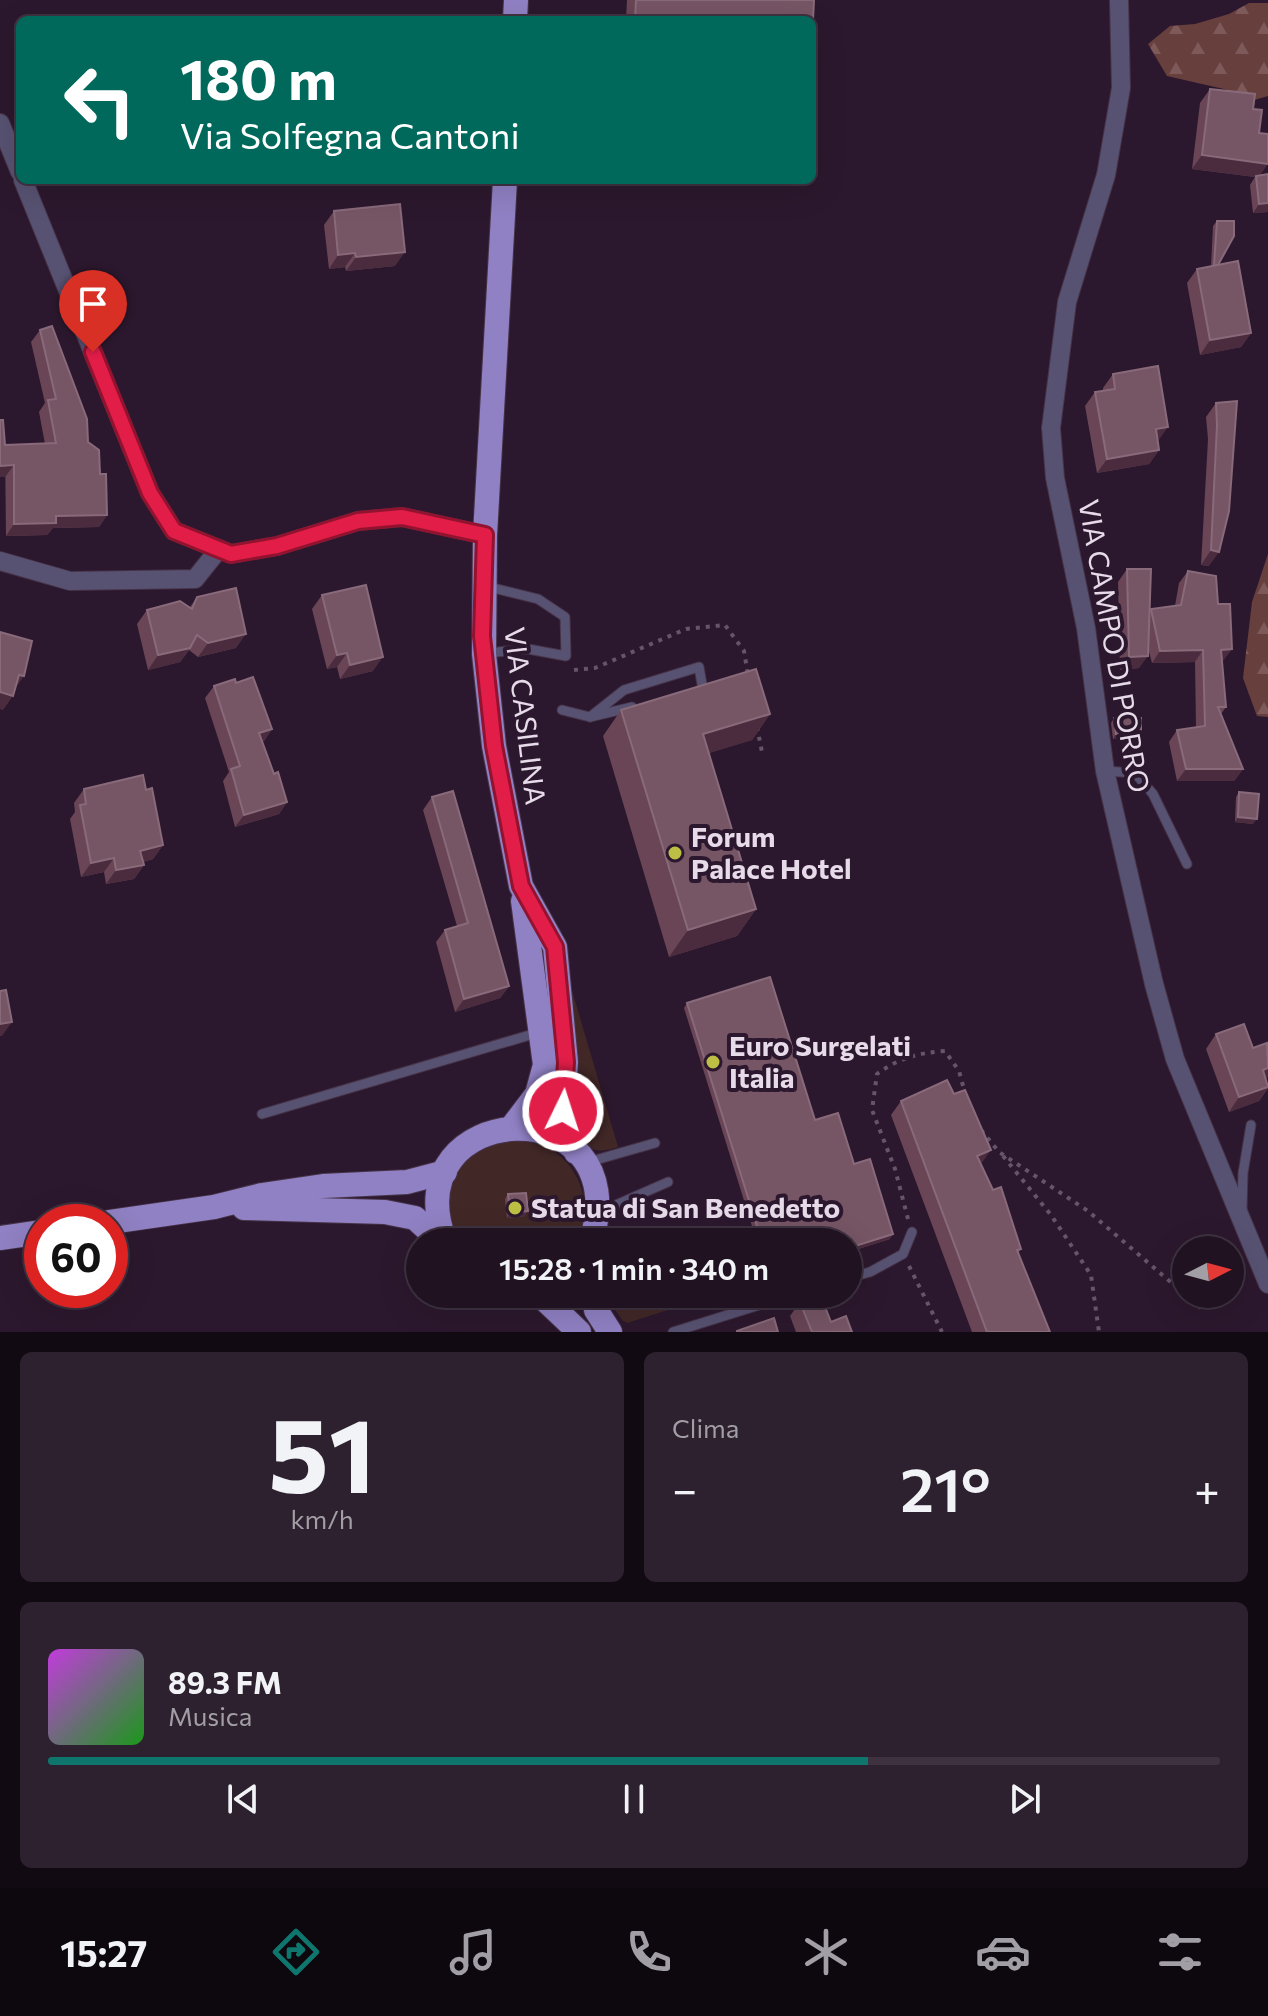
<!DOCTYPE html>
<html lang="it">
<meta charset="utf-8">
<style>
body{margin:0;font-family:Commissioner,sans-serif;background:#2d202f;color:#f1f3f6;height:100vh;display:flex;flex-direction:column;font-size:30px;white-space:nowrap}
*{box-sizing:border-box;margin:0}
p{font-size:26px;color:#a29ea5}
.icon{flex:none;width:44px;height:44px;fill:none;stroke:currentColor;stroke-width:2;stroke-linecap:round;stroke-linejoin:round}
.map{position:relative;height:1332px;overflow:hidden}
.panel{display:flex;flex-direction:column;gap:20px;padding:20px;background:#120a13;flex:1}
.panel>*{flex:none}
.hud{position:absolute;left:16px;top:16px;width:800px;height:168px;border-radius:12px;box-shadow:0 8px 32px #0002,0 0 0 2px #3e3240;background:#00695c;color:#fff;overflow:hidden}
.needle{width:52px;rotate:84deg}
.fabs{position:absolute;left:1172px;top:1236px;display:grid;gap:16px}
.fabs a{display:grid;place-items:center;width:72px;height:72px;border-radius:50%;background:#211222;box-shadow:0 8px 32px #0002,0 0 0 2px #3e3240;font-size:40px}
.speed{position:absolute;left:24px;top:1204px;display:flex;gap:16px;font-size:40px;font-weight:700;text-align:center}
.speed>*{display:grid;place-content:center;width:104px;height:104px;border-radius:50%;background:#211222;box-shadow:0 8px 32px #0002,0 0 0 2px #3e3240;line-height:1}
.speed .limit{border:12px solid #d22;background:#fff;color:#111}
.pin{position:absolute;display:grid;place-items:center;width:68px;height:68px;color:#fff;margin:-82px -34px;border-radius:50% 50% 50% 0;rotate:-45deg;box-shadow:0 0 8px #0007}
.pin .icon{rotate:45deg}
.me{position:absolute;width:88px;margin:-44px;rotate:4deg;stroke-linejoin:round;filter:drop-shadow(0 0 6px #0008)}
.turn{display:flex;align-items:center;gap:28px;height:168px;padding:0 32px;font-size:36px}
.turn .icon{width:104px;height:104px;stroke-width:2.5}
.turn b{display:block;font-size:56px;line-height:68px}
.big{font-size:60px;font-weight:600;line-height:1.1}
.panel .tile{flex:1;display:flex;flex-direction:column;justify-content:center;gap:12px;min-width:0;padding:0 28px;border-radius:12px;background:#2d202f}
.panel .dial{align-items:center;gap:0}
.dial b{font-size:104px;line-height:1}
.song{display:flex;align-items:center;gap:24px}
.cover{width:96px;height:96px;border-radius:12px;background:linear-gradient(135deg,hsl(290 70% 55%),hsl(120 70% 35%))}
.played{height:8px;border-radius:4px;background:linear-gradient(90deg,#0f766e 70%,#3e3240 70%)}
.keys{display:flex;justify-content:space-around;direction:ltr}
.heat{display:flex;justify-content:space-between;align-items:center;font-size:44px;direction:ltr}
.panel .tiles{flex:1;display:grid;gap:20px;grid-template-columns:1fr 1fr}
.tile:last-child{grid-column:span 2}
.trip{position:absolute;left:406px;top:1228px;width:456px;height:80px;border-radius:40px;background:#211222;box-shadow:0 8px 32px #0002,0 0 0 2px #3e3240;font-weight:600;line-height:80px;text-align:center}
.tab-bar{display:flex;height:128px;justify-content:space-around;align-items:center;background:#0d070e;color:#a29ea5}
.tab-bar .icon{width:56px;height:56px}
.tab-bar .current{color:#0f766e}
.tab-bar b{font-size:36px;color:#f1f3f6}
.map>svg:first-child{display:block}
.green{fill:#412827}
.forest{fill:url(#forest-firs)}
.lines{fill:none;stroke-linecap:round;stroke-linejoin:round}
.lane-casing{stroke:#463348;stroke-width:11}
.street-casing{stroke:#463348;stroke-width:20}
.primary-casing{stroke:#463348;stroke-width:26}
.path{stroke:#665468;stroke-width:4;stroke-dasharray:4 6;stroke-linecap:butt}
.lane{stroke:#585272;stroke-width:9}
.street{stroke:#585272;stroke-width:18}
.primary{stroke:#9081c4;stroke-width:24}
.wall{fill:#694555}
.shaded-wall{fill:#4b2c3f}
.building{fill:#765565;stroke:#886a7a;stroke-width:2}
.route-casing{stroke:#92132f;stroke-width:20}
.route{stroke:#e11d48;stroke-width:14}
.poi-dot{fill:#bcbf43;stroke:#2c182e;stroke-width:3}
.labels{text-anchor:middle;stroke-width:8;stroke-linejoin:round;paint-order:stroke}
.street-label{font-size:28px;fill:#e7dae9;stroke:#2c182e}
.poi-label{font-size:28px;font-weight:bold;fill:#e7dae9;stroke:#2c182e;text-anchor:start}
</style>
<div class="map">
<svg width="1268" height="1332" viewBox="0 0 1268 1332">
<defs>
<pattern id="forest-firs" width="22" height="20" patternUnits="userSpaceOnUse" patternTransform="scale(2)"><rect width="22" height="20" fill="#673f3d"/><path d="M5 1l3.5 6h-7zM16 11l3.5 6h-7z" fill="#7d5a59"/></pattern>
</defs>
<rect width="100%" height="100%" fill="#2c182e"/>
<!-- green -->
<g class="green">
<path d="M563 960 618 1147C592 1156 584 1147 571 1124Z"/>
<path d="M508 1140C523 1141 537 1141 550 1149 582 1167 594 1210 577 1242H452C450 1228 446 1211 446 1197 447 1164 481 1146 508 1140Z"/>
<polygon points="619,1227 643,1230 646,1242 600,1242 603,1232"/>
<polygon points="605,1294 663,1294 668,1310 627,1323 622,1320"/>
</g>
<!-- forest -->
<g class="forest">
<polygon points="1249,3 1268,3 1268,96 1254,100 1224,89 1167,76 1148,44 1170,26 1195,24 1229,14"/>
<polygon points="1268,554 1268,717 1257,716 1243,678 1252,602"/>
</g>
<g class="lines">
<defs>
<g id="lane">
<polyline points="485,586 538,599 565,617 566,656 528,649 487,653"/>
<polyline points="562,710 590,717 632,707"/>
<polyline points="590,717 624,690 699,667 703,690 697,692"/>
<polyline points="1105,771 1135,773 1153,794 1187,864"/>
<polyline points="262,1114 540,1032"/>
<polyline points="585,1163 655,1143"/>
<polyline points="1242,1209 1243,1173 1251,1125"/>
<polyline points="598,1218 618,1204 668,1182"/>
<polyline points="848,1278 870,1272 903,1254 912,1232"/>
<polyline points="673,1332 794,1294"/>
</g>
<g id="street">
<polyline points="1119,0 1121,88 1106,175 1067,302 1051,428 1055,478 1086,628 1105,771 1154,984 1175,1059 1268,1284"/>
<polyline points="0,123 20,172"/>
<polyline points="23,180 150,493 174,531 231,554 277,546 358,521 402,517 485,535"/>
<polyline points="0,561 70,581 195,579 219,549"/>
</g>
<g id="primary">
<polyline points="515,20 516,0"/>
<polyline points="505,180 485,535 484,654 494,746 521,886 555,947 566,1062 563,1111 576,1152"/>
<polyline points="512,1127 537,1094 545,1065 523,901"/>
<polyline points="244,1208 385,1212 415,1218 441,1242"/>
<polyline points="110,1222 214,1207 262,1195 323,1186 407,1182 445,1172"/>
<polyline points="0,1238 42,1232"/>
<path d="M445 1242C391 1097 639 1085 591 1242"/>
<polyline points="539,1294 579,1332"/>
<polyline points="595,1294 596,1310 610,1332"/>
</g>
</defs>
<!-- lane casing -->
<use href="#lane" class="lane-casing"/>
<!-- street casing -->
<use href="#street" class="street-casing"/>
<!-- primary casing -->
<use href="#primary" class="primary-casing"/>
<!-- path -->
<g class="path">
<polyline points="574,670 595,668 686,629 725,625 744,651 748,675"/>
<polyline points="757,727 762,752"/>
<polyline points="981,1130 999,1152 1088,1211 1202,1309"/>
<polyline points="1003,1156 1051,1215 1091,1275 1099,1332"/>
<path d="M908 1219 895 1169 872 1110 877 1074C899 1058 918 1053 945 1051L959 1071 965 1093"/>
<polyline points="909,1266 942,1332"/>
</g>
<!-- lane -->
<use href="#lane" class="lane"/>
<!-- street -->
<use href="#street" class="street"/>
<!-- primary -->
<use href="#primary" class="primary"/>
</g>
<!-- wall -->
<g class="wall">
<polygon points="627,0 814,0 812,20 626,20"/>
<polygon points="1210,89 1253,109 1259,133 1260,175 1268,212 1253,213 1250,185 1255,177 1192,169 1200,103"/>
<polygon points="334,211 395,266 346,271 345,267 329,269 324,225"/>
<polygon points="1217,221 1218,265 1251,333 1241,347 1200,355 1187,283 1197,269 1211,266 1213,226"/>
<polygon points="40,330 88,442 100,474 107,515 99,527 53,528 47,535 6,536 5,445 45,444 39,412 45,403 31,342"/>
<polygon points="1113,374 1158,442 1159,450 1149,464 1097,473 1085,406 1095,392 1103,391 1103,388"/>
<polygon points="1237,401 1209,566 1201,565 1208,439 1206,417 1216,403"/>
<polygon points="1127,569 1150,611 1151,609 1175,606 1179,583 1188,571 1218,604 1232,649 1222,661 1226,707 1221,714 1243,769 1234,781 1177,781 1169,742 1177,730 1196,727 1195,662 1152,663 1148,648 1139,668 1120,670 1118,582"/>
<polygon points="322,595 373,671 340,679 337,667 327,669 312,609"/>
<polygon points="197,597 236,648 198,657 189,650 180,662 148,670 137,624 147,610 190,607"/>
<polygon points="236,683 272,729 264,741 262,742 274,774 287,802 279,814 235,827 223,781 229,772 205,698 214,686"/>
<polygon points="621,710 770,714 752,740 708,753 756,909 737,936 669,957 603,736"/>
<polygon points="1114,718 1141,734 1137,739 1113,739 1111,723"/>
<polygon points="84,789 146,790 163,845 153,859 143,862 144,865 134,879 106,884 104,872 81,877 70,819 75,812 74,803"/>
<polygon points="1239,792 1253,824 1235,822 1236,797"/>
<polygon points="432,797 509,986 500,998 455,1012 436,942 445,930 457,926 423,810"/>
<polygon points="687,1003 815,1120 854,1164 890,1239 849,1252 848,1242 757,1242 684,1008"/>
<polygon points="1216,1034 1253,1048 1268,1045 1268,1076 1266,1079 1268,1088 1259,1101 1229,1112 1206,1049"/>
<polygon points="901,1101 981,1165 1021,1249 1018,1253 1050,1332 972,1332 891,1115"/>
<polygon points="508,1194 525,1216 507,1218 505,1199"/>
<polygon points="800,1302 831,1322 852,1332 796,1332 790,1316"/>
</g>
<!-- shaded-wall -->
<g class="shaded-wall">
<polygon points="1202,155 1268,164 1258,178 1256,176 1255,177 1192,169"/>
<polygon points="1268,203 1268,212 1253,213 1259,204"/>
<polygon points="405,252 395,266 346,271 356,257"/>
<polygon points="355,253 345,267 329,269 338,255"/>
<polygon points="1251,333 1241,347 1200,355 1210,340"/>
<polygon points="1168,427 1158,441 1156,429"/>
<polygon points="1159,450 1149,464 1097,473 1107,459"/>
<polygon points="14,465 5,477 0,477 0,466"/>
<polygon points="107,515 99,527 53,528 47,535 6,536 14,524 56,516"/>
<polygon points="1211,550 1219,552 1209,566 1201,565"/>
<polygon points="246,634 236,648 198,657 208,643"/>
<polygon points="190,648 180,662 148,670 158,655"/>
<polygon points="1232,649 1223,661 1213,662 1221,650"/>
<polygon points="1203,650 1195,662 1152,663 1160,651"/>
<polygon points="347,653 337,667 327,669 337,655"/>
<polygon points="1148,656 1139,668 1120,670 1129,657"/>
<polygon points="383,657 373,671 340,679 350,665"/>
<polygon points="19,675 24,676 14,690"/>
<polygon points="0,692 13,696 3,710 0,709"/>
<polygon points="770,714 752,740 684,761 703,734"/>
<polygon points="272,729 264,741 251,745 259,733"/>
<polygon points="1116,734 1141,734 1137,739 1113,739"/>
<polygon points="1186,769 1243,769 1234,781 1177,781"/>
<polygon points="287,802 279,814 235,827 244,815"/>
<polygon points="1238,817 1257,819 1253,824 1235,822"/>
<polygon points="163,845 153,859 130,866 140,851"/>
<polygon points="114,858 104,872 81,877 91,863"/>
<polygon points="144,865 134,879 106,884 116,870"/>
<polygon points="756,909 737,936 669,957 688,930"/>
<polygon points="509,986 500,998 455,1012 464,999"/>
<polygon points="12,1022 2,1036 0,1036 0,1024"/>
<polygon points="1268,1068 1268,1076 1265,1080 1263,1070"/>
<polygon points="1268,1087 1259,1101 1229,1112 1239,1097"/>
<polygon points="991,1150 981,1164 967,1170 977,1156"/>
<polygon points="528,1211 525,1216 507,1218 510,1213"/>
<polygon points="893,1234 890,1239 849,1252 852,1247"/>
</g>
<!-- building -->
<g class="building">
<polygon points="636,0 814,0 812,41 812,20 635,20"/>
<polygon points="1210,89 1255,94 1253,109 1262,110 1259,133 1268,134 1268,164 1202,155"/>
<polygon points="1268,174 1268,203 1259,204 1256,176"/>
<polygon points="400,204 405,252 356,257 355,253 338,255 334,211"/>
<polygon points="1217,221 1234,221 1234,236 1218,265 1214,266"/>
<polygon points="1238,261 1251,333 1210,340 1197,269"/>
<polygon points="52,326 87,419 88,442 99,450 100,474 106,474 107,515 56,516 56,523 14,524 14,465 0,466 0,420 3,420 5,445 56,443 48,400 56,399 40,330"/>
<polygon points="1158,366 1168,427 1156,429 1159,450 1107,459 1095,392 1115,389 1113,374"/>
<polygon points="1237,401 1229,511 1219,552 1211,550 1217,425 1216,403"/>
<polygon points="1127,569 1151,569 1148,656 1129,657"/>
<polygon points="1188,571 1216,576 1218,604 1230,604 1232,649 1221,650 1226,707 1218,707 1243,769 1186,769 1177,730 1205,726 1203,650 1160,651 1151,609 1181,605"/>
<polygon points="366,585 383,657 350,665 347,653 337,655 322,595"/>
<polygon points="236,588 246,634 208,643 197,635 190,648 158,655 147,610 180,601 192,609 197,597"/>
<polygon points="0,632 32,641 24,676 19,675 13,696 0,692"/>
<polygon points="756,669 770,714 703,734 756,909 688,930 621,710"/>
<polygon points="253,677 272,729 259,733 274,774 278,772 287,802 244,815 231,769 240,766 214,686 235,679 236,683"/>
<polygon points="1114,718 1141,718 1141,734 1116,734"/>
<polygon points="143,775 146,790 152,788 163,845 140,851 144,865 116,870 114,858 91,863 80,805 86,804 84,789"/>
<polygon points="453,791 509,986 464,999 445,930 468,923 432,797"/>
<polygon points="1239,792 1259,794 1257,819 1238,817"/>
<polygon points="770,977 815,1120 838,1113 854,1164 870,1159 893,1234 852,1247 850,1239 841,1242 807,1242 806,1239 796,1242 762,1242 687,1003"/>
<polygon points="6,990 12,1022 0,1024 0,991"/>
<polygon points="1244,1024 1253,1048 1267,1043 1268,1068 1263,1070 1268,1087 1239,1097 1216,1034"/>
<polygon points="947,1080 954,1094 965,1090 991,1150 977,1156 993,1190 1001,1187 1021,1249 1017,1250 1050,1332 987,1332 901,1101"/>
<polygon points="526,1193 528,1211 510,1213 508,1194"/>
<polygon points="820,1294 831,1322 846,1316 852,1332 812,1332 800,1302"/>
<polygon points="774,1318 778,1332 737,1332 737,1331"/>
</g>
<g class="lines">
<defs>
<polyline id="route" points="93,352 150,493 174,531 231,554 277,546 358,521 402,517 485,535 482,636 494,746 521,886 555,947 566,1062 563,1111"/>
</defs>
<!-- route casing -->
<use href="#route" class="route-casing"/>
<!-- route -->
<use href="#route" class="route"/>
</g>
<!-- markers -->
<g class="poi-dot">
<circle cx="675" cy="853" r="8"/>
<circle cx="713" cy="1062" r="8"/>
<circle cx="515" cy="1208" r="8"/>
</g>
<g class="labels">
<!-- street labels -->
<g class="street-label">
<text transform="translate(1114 646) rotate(80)" y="10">VIA CAMPO DI PORRO</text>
<text transform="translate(525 716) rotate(83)" y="10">VIA CASILINA</text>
</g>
<!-- poi labels -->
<g class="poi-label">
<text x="691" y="847">Forum<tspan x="691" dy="32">Palace Hotel</tspan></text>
<text x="729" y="1056">Euro Surgelati<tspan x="729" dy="32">Italia</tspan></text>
<text x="531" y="1218">Statua di San Benedetto</text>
</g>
</g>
</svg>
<div class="fabs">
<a><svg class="needle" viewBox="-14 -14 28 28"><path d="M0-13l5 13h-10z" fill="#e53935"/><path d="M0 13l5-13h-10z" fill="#a29ea5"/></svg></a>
</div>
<div class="speed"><div class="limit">60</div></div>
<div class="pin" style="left:93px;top:352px;background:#d93025"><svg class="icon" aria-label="arrive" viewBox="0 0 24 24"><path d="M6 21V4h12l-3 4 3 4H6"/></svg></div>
<svg class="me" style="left:563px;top:1111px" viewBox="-20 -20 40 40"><circle r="17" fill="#e11d48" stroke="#fff" stroke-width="3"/><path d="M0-11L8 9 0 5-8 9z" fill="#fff"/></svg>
<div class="trip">15:28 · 1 min · 340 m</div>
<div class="hud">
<div class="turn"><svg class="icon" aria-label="left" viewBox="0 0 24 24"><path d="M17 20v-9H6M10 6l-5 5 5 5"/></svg><div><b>180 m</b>Via Solfegna Cantoni</div></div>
</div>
</div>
<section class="panel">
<div class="tiles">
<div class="tile dial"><b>51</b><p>km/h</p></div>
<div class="tile"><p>Clima</p>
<div class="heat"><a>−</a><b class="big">21°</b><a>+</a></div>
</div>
<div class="tile">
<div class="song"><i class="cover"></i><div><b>89.3 FM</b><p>Musica</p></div></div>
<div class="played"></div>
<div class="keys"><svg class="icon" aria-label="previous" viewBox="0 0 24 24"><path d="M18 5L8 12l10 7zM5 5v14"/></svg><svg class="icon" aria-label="pause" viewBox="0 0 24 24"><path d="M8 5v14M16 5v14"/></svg><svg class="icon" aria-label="next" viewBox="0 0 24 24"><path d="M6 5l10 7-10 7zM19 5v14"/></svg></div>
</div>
</div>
</section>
<nav class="tab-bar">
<b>15:27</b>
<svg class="icon current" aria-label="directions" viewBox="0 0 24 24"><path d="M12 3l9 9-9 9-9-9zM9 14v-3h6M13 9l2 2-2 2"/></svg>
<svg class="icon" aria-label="music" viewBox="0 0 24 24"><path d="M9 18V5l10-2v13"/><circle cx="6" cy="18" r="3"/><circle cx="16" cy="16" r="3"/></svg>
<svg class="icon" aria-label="phone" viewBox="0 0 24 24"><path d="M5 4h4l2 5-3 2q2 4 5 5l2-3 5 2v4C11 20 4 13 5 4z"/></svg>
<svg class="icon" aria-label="climate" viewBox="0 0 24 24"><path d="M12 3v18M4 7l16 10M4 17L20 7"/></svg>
<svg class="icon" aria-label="car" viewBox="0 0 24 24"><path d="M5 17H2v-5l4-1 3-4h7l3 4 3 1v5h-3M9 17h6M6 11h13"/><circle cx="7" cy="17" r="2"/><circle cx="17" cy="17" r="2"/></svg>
<svg class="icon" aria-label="filters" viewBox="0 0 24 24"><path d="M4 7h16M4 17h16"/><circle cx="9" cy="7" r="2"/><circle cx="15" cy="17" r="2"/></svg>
</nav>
